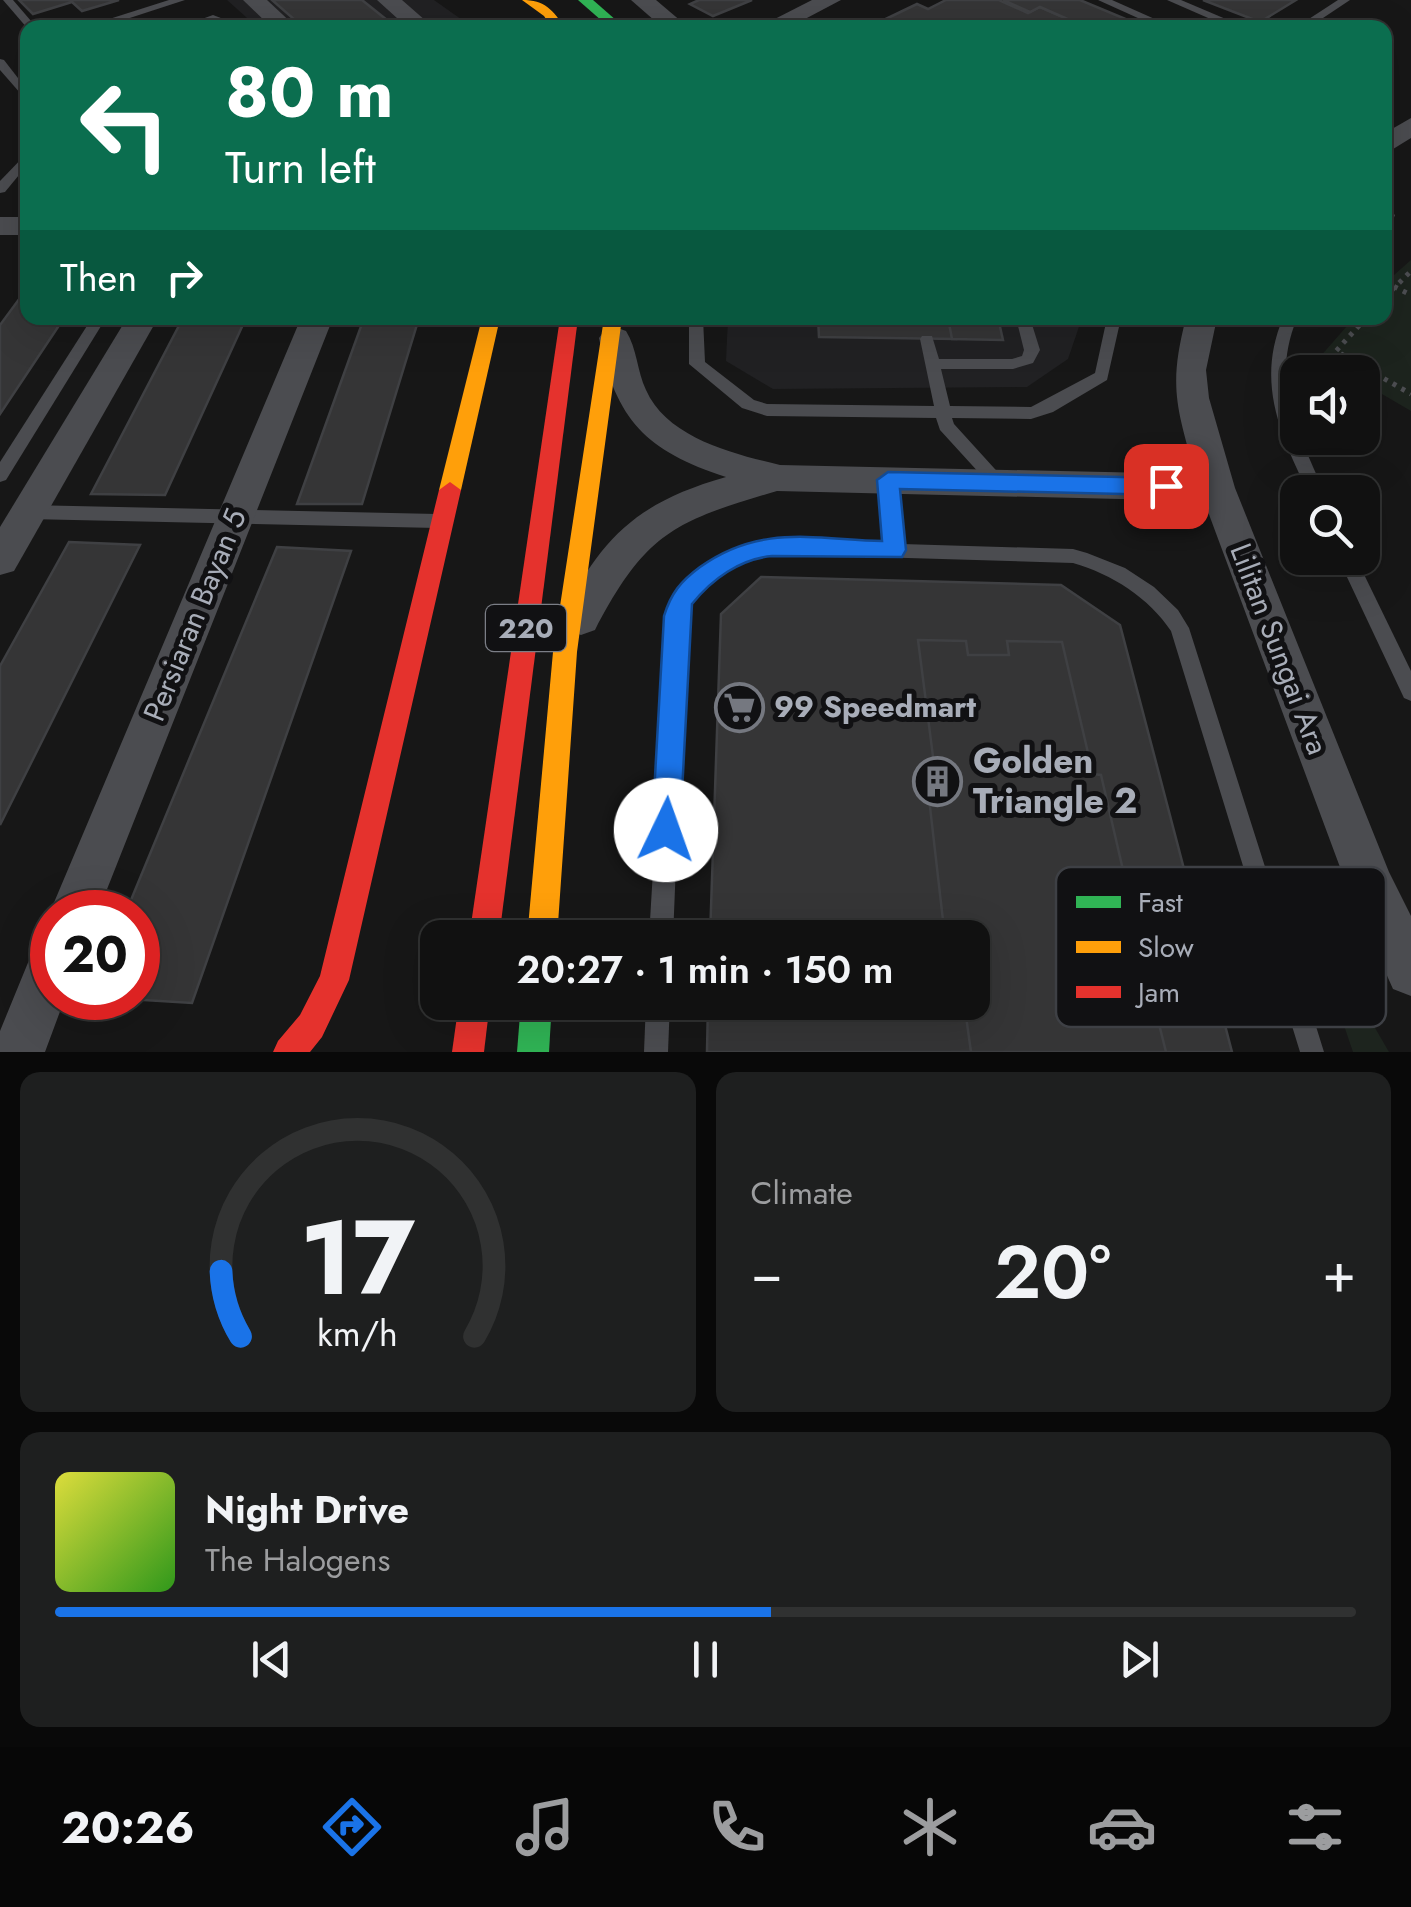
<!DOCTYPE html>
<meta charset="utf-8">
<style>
body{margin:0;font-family:Jost,sans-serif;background:#1e1f1f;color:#f1f3f6;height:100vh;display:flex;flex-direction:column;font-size:38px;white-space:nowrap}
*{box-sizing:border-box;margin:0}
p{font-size:32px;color:#9c9d9f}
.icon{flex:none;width:55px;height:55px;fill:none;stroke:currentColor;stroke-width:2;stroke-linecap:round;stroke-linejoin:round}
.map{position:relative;height:1052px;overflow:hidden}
.panel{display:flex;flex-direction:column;gap:20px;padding:20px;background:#090909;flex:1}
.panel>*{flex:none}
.top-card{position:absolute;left:20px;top:20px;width:1372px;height:305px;border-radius:20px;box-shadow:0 10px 40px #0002,0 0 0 2px #303131;background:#0b6e4f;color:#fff;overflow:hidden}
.fabs{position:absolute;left:1280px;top:355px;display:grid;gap:20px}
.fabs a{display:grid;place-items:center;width:100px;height:100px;border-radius:20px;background:#111;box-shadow:0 10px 40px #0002,0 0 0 2px #303131;font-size:50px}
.speed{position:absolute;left:30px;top:890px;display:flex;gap:20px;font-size:50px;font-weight:700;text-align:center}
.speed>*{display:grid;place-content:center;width:130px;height:130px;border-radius:50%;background:#111;box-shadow:0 10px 40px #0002,0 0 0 2px #303131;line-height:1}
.speed .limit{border:15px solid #d22;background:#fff;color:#111}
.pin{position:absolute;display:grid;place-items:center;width:85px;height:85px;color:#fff;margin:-42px;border-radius:20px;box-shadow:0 5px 15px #0006}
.me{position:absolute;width:110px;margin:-55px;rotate:3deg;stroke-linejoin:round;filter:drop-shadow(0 0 8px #0008)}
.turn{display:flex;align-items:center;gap:35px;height:210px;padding:0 40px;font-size:45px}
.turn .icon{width:130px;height:130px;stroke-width:2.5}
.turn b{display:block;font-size:70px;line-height:85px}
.then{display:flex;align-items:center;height:95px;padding:0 40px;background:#0003;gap:20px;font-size:38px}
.big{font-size:75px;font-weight:600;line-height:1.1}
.panel .card{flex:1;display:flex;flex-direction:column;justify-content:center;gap:15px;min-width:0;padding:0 35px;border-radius:20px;background:#1e1f1f}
.panel .dial{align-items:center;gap:0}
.dial svg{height:260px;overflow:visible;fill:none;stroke:#303131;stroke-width:7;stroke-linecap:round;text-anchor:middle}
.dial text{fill:#f1f3f6;stroke:none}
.song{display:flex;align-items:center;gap:30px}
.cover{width:120px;height:120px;border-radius:15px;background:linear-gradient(135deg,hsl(60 70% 55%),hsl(110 70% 35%))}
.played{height:10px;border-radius:5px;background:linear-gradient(90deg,#1a73e8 55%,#303131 55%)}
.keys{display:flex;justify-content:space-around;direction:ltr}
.heat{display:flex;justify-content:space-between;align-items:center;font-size:55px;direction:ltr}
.panel .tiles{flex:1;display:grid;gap:20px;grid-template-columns:1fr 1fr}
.card:last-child{grid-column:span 2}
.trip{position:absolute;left:420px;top:920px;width:570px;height:100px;border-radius:20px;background:#111;box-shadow:0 10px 40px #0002,0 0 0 2px #303131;font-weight:600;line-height:100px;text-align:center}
.tab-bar{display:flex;height:160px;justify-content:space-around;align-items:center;background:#070707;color:#9c9d9f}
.tab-bar .icon{width:70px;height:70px}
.tab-bar .selected{color:#1a73e8}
.tab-bar b{font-size:45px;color:#f1f3f6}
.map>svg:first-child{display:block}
.built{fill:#212123}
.green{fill:#1d241e}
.building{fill:#353536;stroke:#3f4043;stroke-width:2.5}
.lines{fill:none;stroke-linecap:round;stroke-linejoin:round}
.path{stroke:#4d4e52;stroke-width:5;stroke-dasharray:4 6;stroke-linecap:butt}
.lane{fill:#4b4c50;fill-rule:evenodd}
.street{fill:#4b4c50;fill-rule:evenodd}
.fast{fill:#30b455;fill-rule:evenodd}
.slow{fill:#ff9f0a;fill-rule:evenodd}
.jam{fill:#e5322d;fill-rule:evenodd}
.route{fill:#1a73e8;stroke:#114b97;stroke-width:2.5}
.labels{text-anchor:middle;stroke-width:10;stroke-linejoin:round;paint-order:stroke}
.shield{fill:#111113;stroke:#7b7e86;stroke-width:2.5}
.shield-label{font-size:28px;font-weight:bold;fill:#a8adb8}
.street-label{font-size:30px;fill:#a8adb8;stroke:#111113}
.poi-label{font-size:30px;font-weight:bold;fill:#a8adb8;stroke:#111113;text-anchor:start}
.near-poi-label{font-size:35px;font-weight:bold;fill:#a8adb8;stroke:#111113;text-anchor:start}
.key{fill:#111113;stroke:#3e4045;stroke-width:2.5}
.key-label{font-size:28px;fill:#a8adb8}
</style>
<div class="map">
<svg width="1411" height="1052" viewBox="0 0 1411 1052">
<rect width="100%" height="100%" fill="#171717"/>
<!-- built -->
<g class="built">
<polygon points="227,0 434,0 472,27 257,27"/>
<polygon points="728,318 1082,318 1068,359 1027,387 773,389 726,361"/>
</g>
<!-- green -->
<g class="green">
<polygon points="1411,260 1411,411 1363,383 1362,372 1344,372 1319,358 1354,318 1385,318 1385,283"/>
<polygon points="1302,902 1389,1052 1353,1052"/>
</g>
<!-- building -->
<g class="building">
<polygon points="19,0 119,0 82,11 72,2 33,14"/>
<polygon points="272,0 362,0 397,28 304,28"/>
<polygon points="699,0 752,0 713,16 690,4"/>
<polygon points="946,0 999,0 1028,13 1040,7 1088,28 867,28 917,4 928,9"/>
<polygon points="1003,0 1080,0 1147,28 1088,28 1040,7 1030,12"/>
<polygon points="1203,0 1296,0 1260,22"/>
<polygon points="28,287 28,318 64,318 0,414 0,325"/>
<polygon points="183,318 246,318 165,495 91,494"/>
<polygon points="364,318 419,318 362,504 297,504"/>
<polygon points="818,318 952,318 956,339 819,337"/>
<polygon points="948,318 998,318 1003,340 952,339"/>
<polygon points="69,542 140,545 0,825 0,666"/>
<polygon points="277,547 351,551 192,1003 111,998 138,998 138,912 126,912"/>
<polygon points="761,577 1061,585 1120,625 1232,1052 707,1052 708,1002 972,1002 972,938 710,938 721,614"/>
<polygon points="918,640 966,641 968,655 1009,655 1007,641 1062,642 1093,774 1101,775 1148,978 1114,977 1121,1014 1157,1016 1166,1052 971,1052 964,1002 972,1002 972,938 945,938 926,772 935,772"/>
</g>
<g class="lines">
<!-- path -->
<g class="path">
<polyline points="1385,282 1411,295"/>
<polyline points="1385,297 1411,271"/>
<polyline points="1366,318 1336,351 1411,394"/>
</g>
<!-- lane -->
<g class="lane">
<polygon points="3,0 13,0 37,28 28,29"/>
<polygon points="169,0 185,0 99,28 81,28"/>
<polygon points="1098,0 1112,0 1175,28 1160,28"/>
<polygon points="1167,0 1181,0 1247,28 1231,28"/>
<polygon points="1338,0 1350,0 1308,28 1295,28"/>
<polygon points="213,15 247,28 230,28 213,21 194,28 177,28"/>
<polygon points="0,59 4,60 28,91 28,102 0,70"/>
<polygon points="28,152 28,164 5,192 0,193 0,181"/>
<polygon points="1385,207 1395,215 1390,227 1385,228"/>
<polygon points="92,318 106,318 6,480 0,482 0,462"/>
<polygon points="689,318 703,318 705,362 754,400 767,404 934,406 920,339 922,336 932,336 939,359 1012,359 1022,356 1024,350 1016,318 1030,318 1040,350 1033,363 1013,369 941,369 950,406 1031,407 1095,373 1107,318 1121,318 1107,380 1053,412 1031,419 952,418 954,424 1004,479 1006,483 1004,487 992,487 940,430 936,418 767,416 742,408 689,364"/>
<path d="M1283 318H1297C1269 388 1299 431 1324 492H1308C1280 434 1256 382 1283 318Z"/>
<path d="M888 474 896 480 902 544 1073 549 1087 553 1125 568 1154 587 1178 610 1189 628 1267 873 1369 875 1377 878 1380 886 1377 894 1369 897 1275 895 1324 1052H1300L1171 631C1149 598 1112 574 1073 563L772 554C735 560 700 579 686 616L673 938H649L668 616C686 570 724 548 772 540L885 543 880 480Z"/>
<polygon points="28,505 437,514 443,516 446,521 443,526 437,528 28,519 19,512"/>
<polygon points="1338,558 1356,558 1411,671 1411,701 1404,698"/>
<polygon points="646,1002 670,1002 668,1052 644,1052"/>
</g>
<!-- street -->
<g class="street">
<polygon points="243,0 267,0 297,28 272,28"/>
<polygon points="377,0 402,0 434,28 408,28"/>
<polygon points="631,0 656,0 689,28 663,28"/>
<polygon points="812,0 841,0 788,28 757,28"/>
<polygon points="1411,118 1411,138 1385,154 1385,133"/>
<rect x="0" y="217" width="28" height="18"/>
<polygon points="127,318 158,318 14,571 0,575 0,527"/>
<polygon points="301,318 333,318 98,912 52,912 52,919 50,912"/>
<path d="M1186 318H1217L1206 370 1209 398 1235 488 1389 872 1411 916V996L1393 989 1347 886 1204 501 777 491C675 521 646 532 595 630L581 635 567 630 561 618C601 537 638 502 726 477 646 451 616 420 599 338L604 331 615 327 626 331C637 348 637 371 646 390 667 438 734 454 780 465L1195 474C1177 407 1168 387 1186 318Z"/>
<polygon points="52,941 52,998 65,998 45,1052 0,1052 0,1031 34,948"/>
</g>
<!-- fast -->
<g class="fast">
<polygon points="578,0 593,0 625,28 610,28"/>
<polygon points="521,1002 552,1002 549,1052 517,1052"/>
</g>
<!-- slow -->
<g class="slow">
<path d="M522 0C545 0 553 10 565 28H552L544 16Z"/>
<polygon points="482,318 500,318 461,490 450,498 439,490"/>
<polygon points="604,318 622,318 577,652 557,938 527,938 553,652"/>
</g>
<!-- jam -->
<g class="jam">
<polygon points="560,318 578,318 499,938 469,938"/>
<polygon points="450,482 461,490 349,980 322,1037 310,1052 273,1052 278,1041 300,1015 320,976 439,490"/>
<polygon points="459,1002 490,1002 484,1052 452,1052"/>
</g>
</g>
<!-- route -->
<path class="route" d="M888 472 1166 478 1178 486 1166 495 900 489 906 550 902 557 772 556C740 559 712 579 692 604L680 830 676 840 666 844 656 840 652 830 664 616C671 593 681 581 700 567 760 524 813 539 882 541L877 480Z"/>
<!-- icons -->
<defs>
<symbol id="supermarket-ring" viewBox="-11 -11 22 22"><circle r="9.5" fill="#111113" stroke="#757880" stroke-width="1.5"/><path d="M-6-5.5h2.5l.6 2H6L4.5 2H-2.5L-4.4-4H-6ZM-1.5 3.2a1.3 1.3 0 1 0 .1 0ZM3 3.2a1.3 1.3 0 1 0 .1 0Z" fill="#757880"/></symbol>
<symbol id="building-ring" viewBox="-11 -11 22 22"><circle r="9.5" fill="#111113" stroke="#757880" stroke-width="1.5"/><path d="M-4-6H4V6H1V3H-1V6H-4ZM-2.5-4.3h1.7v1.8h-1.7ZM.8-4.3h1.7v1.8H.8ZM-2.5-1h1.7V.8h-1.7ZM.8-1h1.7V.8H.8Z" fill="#757880"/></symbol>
</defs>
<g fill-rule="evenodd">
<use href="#supermarket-ring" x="712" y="680" width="55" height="55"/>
<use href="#building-ring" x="910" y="754" width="55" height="55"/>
</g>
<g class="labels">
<!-- shield labels -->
<rect class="shield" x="486" y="605" width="80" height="46" rx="8"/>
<g class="shield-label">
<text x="526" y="638">220</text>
</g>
<!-- street labels -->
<g class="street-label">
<text transform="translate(195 615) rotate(-68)" y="10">Persiaran Bayan 5</text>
<text transform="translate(1279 649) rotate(69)" y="10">Lilitan Sungai Ara</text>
</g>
<!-- poi labels -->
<g class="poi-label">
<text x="774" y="717">99 Speedmart</text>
</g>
<!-- near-poi labels -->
<g class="near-poi-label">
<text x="973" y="773">Golden<tspan x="973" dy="40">Triangle 2</tspan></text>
</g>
</g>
<!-- legend -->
<rect x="1056" y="867" width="330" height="160" rx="15" class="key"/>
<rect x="1076" y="896" width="45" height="12" fill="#30b455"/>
<rect x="1076" y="941" width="45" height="12" fill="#ff9f0a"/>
<rect x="1076" y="986" width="45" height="12" fill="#e5322d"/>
<g class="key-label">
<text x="1138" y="912">Fast</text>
<text x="1138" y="957">Slow</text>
<text x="1138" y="1002">Jam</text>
</g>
</svg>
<div class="fabs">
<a><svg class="icon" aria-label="sound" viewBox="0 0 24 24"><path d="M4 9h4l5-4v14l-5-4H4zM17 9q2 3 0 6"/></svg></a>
<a><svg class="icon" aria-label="search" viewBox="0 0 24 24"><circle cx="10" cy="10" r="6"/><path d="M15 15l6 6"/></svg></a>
</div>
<div class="speed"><div class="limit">20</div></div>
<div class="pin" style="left:1166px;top:486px;background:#d93025"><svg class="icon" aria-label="arrive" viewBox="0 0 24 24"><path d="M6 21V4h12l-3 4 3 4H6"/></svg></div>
<svg class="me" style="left:666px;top:830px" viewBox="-20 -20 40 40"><circle r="19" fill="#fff"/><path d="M0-13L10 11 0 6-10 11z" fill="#1a73e8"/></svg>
<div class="trip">20:27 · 1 min · 150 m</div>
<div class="top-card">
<div class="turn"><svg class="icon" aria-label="left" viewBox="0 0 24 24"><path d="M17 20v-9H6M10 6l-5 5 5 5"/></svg><div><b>80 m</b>Turn left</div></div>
<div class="then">Then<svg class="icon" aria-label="right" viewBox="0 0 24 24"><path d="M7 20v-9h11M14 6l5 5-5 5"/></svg></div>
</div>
</div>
<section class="panel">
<div class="tiles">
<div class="card dial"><svg viewBox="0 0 100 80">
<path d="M14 69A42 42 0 1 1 86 69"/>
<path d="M14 69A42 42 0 0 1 8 49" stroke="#1a73e8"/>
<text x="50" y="56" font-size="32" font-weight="700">17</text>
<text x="50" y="72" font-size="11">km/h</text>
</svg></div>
<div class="card"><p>Climate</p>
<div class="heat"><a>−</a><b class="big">20°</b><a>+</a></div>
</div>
<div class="card">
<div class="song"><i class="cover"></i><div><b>Night Drive</b><p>The Halogens</p></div></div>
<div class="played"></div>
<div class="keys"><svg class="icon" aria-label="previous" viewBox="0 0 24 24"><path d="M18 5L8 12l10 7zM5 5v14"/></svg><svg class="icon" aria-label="pause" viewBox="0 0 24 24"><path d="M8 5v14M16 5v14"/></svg><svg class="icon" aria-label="next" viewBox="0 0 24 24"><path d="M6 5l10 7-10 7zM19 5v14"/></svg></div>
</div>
</div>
</section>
<nav class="tab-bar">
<b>20:26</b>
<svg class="icon selected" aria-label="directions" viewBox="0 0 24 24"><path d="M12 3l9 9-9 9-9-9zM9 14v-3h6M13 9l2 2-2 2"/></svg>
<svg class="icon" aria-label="music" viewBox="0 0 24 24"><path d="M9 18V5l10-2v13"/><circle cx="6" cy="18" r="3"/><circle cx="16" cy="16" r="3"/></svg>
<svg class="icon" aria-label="phone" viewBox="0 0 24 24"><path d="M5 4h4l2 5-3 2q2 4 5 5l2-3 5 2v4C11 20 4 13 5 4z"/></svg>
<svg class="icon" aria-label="climate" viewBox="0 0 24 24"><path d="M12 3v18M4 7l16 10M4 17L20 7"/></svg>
<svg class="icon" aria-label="car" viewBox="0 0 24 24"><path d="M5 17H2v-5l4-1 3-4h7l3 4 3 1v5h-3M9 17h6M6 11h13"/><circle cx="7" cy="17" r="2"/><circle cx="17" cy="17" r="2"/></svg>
<svg class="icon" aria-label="filters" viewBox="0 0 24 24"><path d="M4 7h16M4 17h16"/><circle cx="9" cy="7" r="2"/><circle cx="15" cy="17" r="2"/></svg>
</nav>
